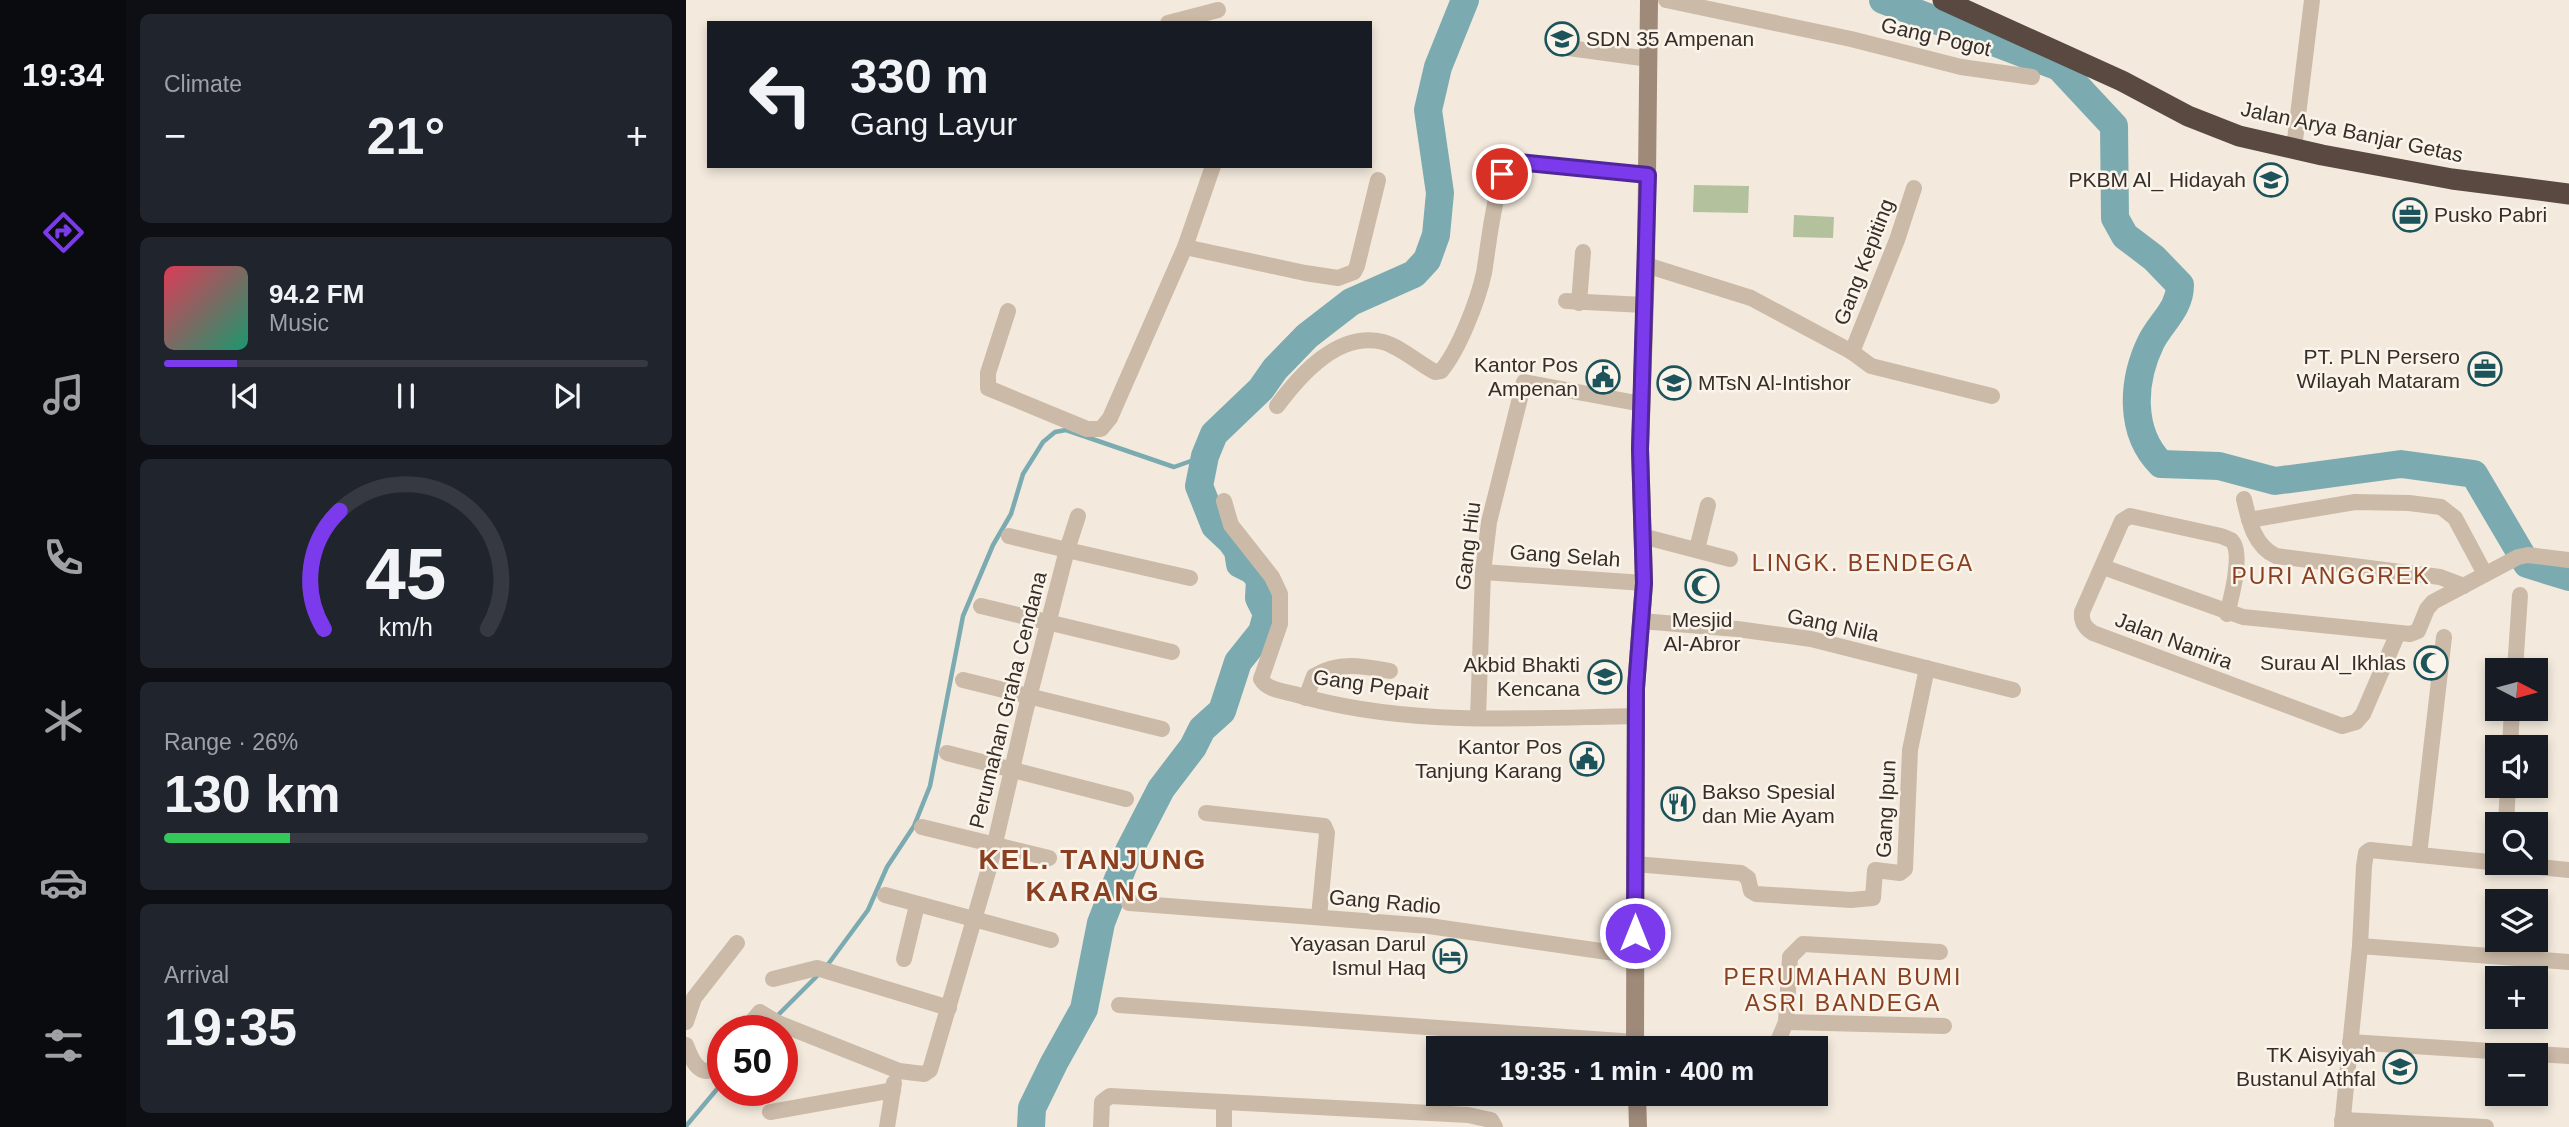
<!DOCTYPE html>
<meta charset="utf-8">
<style>
body{margin:0;font-family:Helvetica,sans-serif;background:#20242c;color:#f1f3f6;height:100vh;display:flex;flex-direction:column;font-size:26px;white-space:nowrap}
*{box-sizing:border-box;margin:0}
p{font-size:23px;color:#9ea1a6}
.icon{flex:none;width:38px;height:38px;fill:none;stroke:currentColor;stroke-width:2;stroke-linecap:round;stroke-linejoin:round}
.map{position:relative;flex:1;overflow:hidden}
.sheet{display:flex;flex-direction:column;gap:14px;padding:14px;background:#0d0f14;width:560px}
.sheet>*{flex:none}
.hud{position:absolute;left:21px;top:21px;width:665px;height:147px;border-radius:0px;box-shadow:0 4px 10px #0003;background:#171b24;color:#f1f3f6;overflow:hidden}
.needle{width:46px;rotate:96deg}
.buttons{position:absolute;left:1799px;top:658px;display:grid;gap:14px}
.buttons a{display:grid;place-items:center;width:63px;height:63px;border-radius:0px;background:#171b24;box-shadow:0 4px 10px #0003;font-size:35px}
.speed{position:absolute;left:21px;top:1015px;display:flex;gap:14px;font-size:35px;font-weight:700;text-align:center}
.speed>*{display:grid;place-content:center;width:91px;height:91px;border-radius:50%;background:#171b24;box-shadow:0 4px 10px #0003;line-height:1}
.speed .limit{border:10px solid #d22;background:#fff;color:#111}
.pin{position:absolute;display:grid;place-items:center;width:60px;height:60px;color:#fff;margin:-30px;border:4px solid #fff;border-radius:50%;box-shadow:0 2px 7px #0007}
.me{position:absolute;width:77px;margin:-38px;rotate:0deg;stroke-linejoin:round;filter:drop-shadow(0 0 5px #0008)}
.turn{display:flex;align-items:center;gap:24px;height:147px;padding:0 28px;font-size:32px}
.turn .icon{width:91px;height:91px;stroke-width:2.5}
.turn b{display:block;font-size:49px;line-height:60px}
.big{font-size:52px;font-weight:800;line-height:1.1}
.sheet .card{flex:1;display:flex;flex-direction:column;justify-content:center;gap:10px;min-width:0;padding:0 24px;border-radius:10px;background:#20242c}
.sheet .dial{align-items:center;gap:0}
.dial svg{height:182px;overflow:visible;fill:none;stroke:#363941;stroke-width:7;stroke-linecap:round;text-anchor:middle}
.dial text{fill:#f1f3f6;stroke:none}
.song{display:flex;align-items:center;gap:21px}
.cover{width:84px;height:84px;border-radius:10px;background:linear-gradient(135deg,hsl(350 70% 55%),hsl(160 70% 35%))}
.played{height:7px;border-radius:4px;background:linear-gradient(90deg,#7c3aed 15%,#363941 15%)}
.keys{display:flex;justify-content:space-around;direction:ltr}
.heat{display:flex;justify-content:space-between;align-items:center;font-size:38px;direction:ltr}
.charge{height:10px;border-radius:5px;background:linear-gradient(90deg,#34c759 26%,#363941 0)}
.trip{position:absolute;left:740px;top:1036px;width:402px;height:70px;border-radius:0px;background:#171b24;box-shadow:0 4px 10px #0003;font-weight:800;line-height:70px;text-align:center}
main{display:flex;flex:1;min-height:0}
.tabs{display:flex;flex-direction:column;width:126px;justify-content:space-around;align-items:center;background:#090b0e;color:#9ea1a6}
.tabs .icon{width:49px;height:49px}
.tabs .on{color:#7c3aed}
.tabs b{font-size:32px;color:#f1f3f6}
.map>svg:first-child{display:block}
.green{fill:#b3c29c}
.lines{fill:none;stroke-linecap:round;stroke-linejoin:round}
.stream{stroke:#7babb1;stroke-width:4.5}
.river{stroke:#7babb1;stroke-width:28}
.street{stroke:#cbbaa8;stroke-width:16}
.secondary{stroke:#9f8a7a;stroke-width:18}
.highway{stroke:#594940;stroke-width:21}
.route-casing{stroke:#51269a;stroke-width:18}
.route{stroke:#7c3aed;stroke-width:12}
.labels{text-anchor:middle;stroke-width:5;stroke-linejoin:round;paint-order:stroke}
.street-label{font-size:21px;fill:#382e29;stroke:#faf4ea}
.poi-label{font-size:21px;fill:#382e29;stroke:#faf4ea;text-anchor:end}
.neighbourhood-label{font-size:23px;letter-spacing:2px;fill:#893f20;stroke:#faf4ea}
.district-label{font-size:28px;font-weight:bold;letter-spacing:2px;fill:#893f20;stroke:#faf4ea}
</style>
<main>
<nav class="tabs">
<b>19:34</b>
<svg class="icon on" aria-label="directions" viewBox="0 0 24 24"><path d="M12 3l9 9-9 9-9-9zM9 14v-3h6M13 9l2 2-2 2"/></svg>
<svg class="icon" aria-label="music" viewBox="0 0 24 24"><path d="M9 18V5l10-2v13"/><circle cx="6" cy="18" r="3"/><circle cx="16" cy="16" r="3"/></svg>
<svg class="icon" aria-label="phone" viewBox="0 0 24 24"><path d="M5 4h4l2 5-3 2q2 4 5 5l2-3 5 2v4C11 20 4 13 5 4z"/></svg>
<svg class="icon" aria-label="climate" viewBox="0 0 24 24"><path d="M12 3v18M4 7l16 10M4 17L20 7"/></svg>
<svg class="icon" aria-label="car" viewBox="0 0 24 24"><path d="M5 17H2v-5l4-1 3-4h7l3 4 3 1v5h-3M9 17h6M6 11h13"/><circle cx="7" cy="17" r="2"/><circle cx="17" cy="17" r="2"/></svg>
<svg class="icon" aria-label="filters" viewBox="0 0 24 24"><path d="M4 7h16M4 17h16"/><circle cx="9" cy="7" r="2"/><circle cx="15" cy="17" r="2"/></svg>
</nav>
<section class="sheet">
<div class="card"><p>Climate</p>
<div class="heat"><a>−</a><b class="big">21°</b><a>+</a></div>
</div>
<div class="card">
<div class="song"><i class="cover"></i><div><b>94.2 FM</b><p>Music</p></div></div>
<div class="played"></div>
<div class="keys"><svg class="icon" aria-label="previous" viewBox="0 0 24 24"><path d="M18 5L8 12l10 7zM5 5v14"/></svg><svg class="icon" aria-label="pause" viewBox="0 0 24 24"><path d="M8 5v14M16 5v14"/></svg><svg class="icon" aria-label="next" viewBox="0 0 24 24"><path d="M6 5l10 7-10 7zM19 5v14"/></svg></div>
</div>
<div class="card dial"><svg viewBox="0 0 100 80">
<path d="M14 69A42 42 0 1 1 86 69"/>
<path d="M14 69A42 42 0 0 1 21 17" stroke="#7c3aed"/>
<text x="50" y="56" font-size="32" font-weight="700">45</text>
<text x="50" y="72" font-size="11">km/h</text>
</svg></div>
<div class="card"><p>Range · 26%</p><b class="big">130 km</b><div class="charge"></div></div>
<div class="card"><p>Arrival</p><b class="big">19:35</b></div>
</section>
<div class="map">
<svg width="1883" height="1127" viewBox="0 0 1883 1127">
<rect width="100%" height="100%" fill="#f3eadd"/>
<!-- green -->
<g class="green">
<polygon points="1008,185 1063,186 1062,213 1007,212"/>
<polygon points="1108,215 1148,217 1147,238 1107,237"/>
</g>
<g class="lines">
<!-- stream -->
<g class="stream">
<polyline points="140,967 182,910 201,867 228,826 244,786 277,616 307,545 325,514 337,474 357,442 369,432 380,430 488,467 519,456"/>
<polyline points="90,1017 134,973"/>
<polyline points="0,1126 37,1082"/>
</g>
<!-- river -->
<g class="river">
<path d="M1197 0 1373 67 1428 126 1429 218 1439 236 1468 258 1494 285C1494 309 1475 322 1465 342 1446 381 1443 432 1475 464L1533 466 1589 481 1715 464 1788 474 1841 564 1883 577"/>
<polyline points="345,1127 346,1108 368,1063 398,1009 415,923 443,851 475,789 507,747 516,729 536,711 552,662 576,632 581,614 573,598 574,579 566,570 554,564 552,551 545,541 529,526 513,486 519,456 528,434 575,389 589,369 621,336 665,302 728,274 741,260 750,235 754,193 742,110 752,67 779,0"/>
</g>
<!-- street -->
<g class="street">
<polyline points="980,0 1165,39 1275,67 1346,77"/>
<polyline points="482,23 532,10"/>
<polyline points="883,48 963,59"/>
<polyline points="1608,148 1626,0"/>
<polyline points="499,247 619,273 652,278 668,272 671,266 692,180"/>
<polyline points="960,265 1065,298 1166,352 1185,366 1306,396"/>
<polyline points="880,301 958,305"/>
<polyline points="893,303 897,252"/>
<polyline points="322,311 302,373 302,388 401,429 415,429 424,418 499,247 527,166"/>
<polyline points="1166,352 1211,240 1228,188"/>
<path d="M591 406C614 375 652 331 697 342 715 347 732 363 749 372L755 371C773 350 792 300 798 273 802 250 809 177 824 164L832 162 962 175"/>
<path d="M1558 499C1563 521 1568 546 1590 556L1754 577 1778 586"/>
<path d="M538 501 545 525 586 577 594 594V624L575 679C581 690 597 691 608 694 718 727 837 718 950 716"/>
<polyline points="1563,520 1669,502 1723,503 1755,507 1769,518 1799,574"/>
<polyline points="323,536 381,550 392,516"/>
<polyline points="956,536 1044,559"/>
<polyline points="1011,549 1022,505"/>
<polyline points="1417,567 1557,617 1724,634 1732,631 1741,609 1747,602 1832,557 1842,555 1883,560"/>
<polyline points="797,572 958,583"/>
<polyline points="295,606 486,652"/>
<path d="M1541 614C1545 599 1558 551 1545 540 1544 540 1536 536 1535 536L1444 516 1436 521 1396 612C1395 622 1399 628 1407 633L1656 726 1670 722 1677 714 1712 633"/>
<polyline points="955,621 1051,629 1125,639 1327,690"/>
<polyline points="1829,670 1834,595"/>
<polyline points="277,680 476,729"/>
<path d="M620 698 628 676C653 661 677 666 704 671"/>
<polyline points="792,718 797,572 803,522 838,382 956,404"/>
<polyline points="1824,747 1826,709"/>
<polyline points="261,753 440,799"/>
<polyline points="520,813 638,826 641,833 633,917"/>
<polyline points="1820,824 1822,786"/>
<polyline points="236,827 363,858"/>
<polyline points="1733,855 1758,637"/>
<polyline points="949,864 1055,873 1062,878 1065,891 1070,894 1165,900 1187,898 1189,870 1214,873 1219,869 1224,750 1241,668"/>
<polyline points="199,895 365,940"/>
<polyline points="443,903 743,926 949,956"/>
<polyline points="1674,946 1678,866 1680,853 1684,850 1883,870"/>
<polyline points="218,959 231,905"/>
<polyline points="87,979 131,968 263,1008"/>
<polyline points="433,1005 949,1042"/>
<polyline points="0,1022 8,998 51,943"/>
<polyline points="1100,1022 1258,1026"/>
<polyline points="58,1031 74,1012 92,1023 213,1071 238,1074 244,1070 304,865 339,713 381,550 504,578"/>
<polyline points="1664,1042 1883,1056"/>
<path d="M0 1045C7 1064 17 1083 37 1061"/>
<polyline points="1089,1048 1100,1022 1104,957 1117,944 1254,952"/>
<polyline points="84,1112 207,1090"/>
<polyline points="1656,1120 1800,1127"/>
<polyline points="201,1127 208,1083"/>
<polyline points="415,1127 416,1102 424,1096 782,1115 805,1120 809,1127"/>
<polyline points="538,1127 538,1102"/>
<polyline points="1656,1127 1674,946 1883,962"/>
</g>
<!-- secondary -->
<g class="secondary">
<polyline points="949,1048 950,688 958,583 954,449 960,265 963,0"/>
<polyline points="951,1094 952,1127"/>
</g>
<!-- highway -->
<polyline class="highway" points="1257,0 1436,81 1502,116 1553,136 1636,155 1766,179 1883,194"/>
</g>
<g class="lines">
<defs>
<polyline id="route" points="816,174 824,164 832,162 962,175 954,449 958,583 950,688 949,933"/>
</defs>
<!-- route casing -->
<use href="#route" class="route-casing"/>
<!-- route -->
<use href="#route" class="route"/>
</g>
<!-- icons -->
<defs>
<symbol id="school-ring" viewBox="-11 -11 22 22"><circle r="9.5" fill="#faf4ea" stroke="#1d535b" stroke-width="1.5"/><path d="M0-5L7-2L0 1L-7-2ZM-4 1L0 2.5L4 1V4Q0 6-4 4Z" fill="#1d535b"/></symbol>
<symbol id="office-ring" viewBox="-11 -11 22 22"><circle r="9.5" fill="#faf4ea" stroke="#1d535b" stroke-width="1.5"/><path d="M-6-3h4V-5.5h4V-3h4V5H-6ZM-1-4.5V-3h2v-1.5ZM-6 0V1H6V0Z" fill="#1d535b"/></symbol>
<symbol id="civic-ring" viewBox="-11 -11 22 22"><circle r="9.5" fill="#faf4ea" stroke="#1d535b" stroke-width="1.5"/><path d="M-.6-6.5H3V-4.5H.6V-3L4-1V1h2V6H-6V1h2V-1L-.6-3ZM-1.2 2.5V6h2.4V2.5Z" fill="#1d535b"/></symbol>
<symbol id="mosque-ring" viewBox="-11 -11 22 22"><circle r="9.5" fill="#faf4ea" stroke="#1d535b" stroke-width="1.5"/><path d="M3.5-4.9A6 6 0 1 0 3.5 4.9A5 5 0 1 1 3.5-4.9Z" fill="#1d535b"/></symbol>
<symbol id="university-ring" viewBox="-11 -11 22 22"><circle r="9.5" fill="#faf4ea" stroke="#1d535b" stroke-width="1.5"/><path d="M0-5L7-2L0 1L-7-2ZM-4 1L0 2.5L4 1V4Q0 6-4 4Z" fill="#1d535b"/></symbol>
<symbol id="restaurant-ring" viewBox="-11 -11 22 22"><circle r="9.5" fill="#faf4ea" stroke="#1d535b" stroke-width="1.5"/><path d="M-5-6h1v4h1v-4h1v4h1v-4h1v5L-1.5 .5V6h-2V.5L-5-1ZM5-6V6H3V1.5H1.5Q1.5-4 5-6Z" fill="#1d535b"/></symbol>
<symbol id="hotel-ring" viewBox="-11 -11 22 22"><circle r="9.5" fill="#faf4ea" stroke="#1d535b" stroke-width="1.5"/><path d="M-6-4.5h1.5V1H6V5H4.5V3h-9V5H-6ZM-4 0a1.8 1.8 0 1 1 3.6 0ZM.5 0V-2.5h3Q6-2.5 6 0Z" fill="#1d535b"/></symbol>
</defs>
<g fill-rule="evenodd">
<use href="#school-ring" x="857" y="20" width="38" height="38"/>
<use href="#school-ring" x="1566" y="161" width="38" height="38"/>
<use href="#office-ring" x="1705" y="196" width="38" height="38"/>
<use href="#office-ring" x="1780" y="350" width="38" height="38"/>
<use href="#civic-ring" x="898" y="358" width="38" height="38"/>
<use href="#school-ring" x="969" y="364" width="38" height="38"/>
<use href="#mosque-ring" x="997" y="567" width="38" height="38"/>
<use href="#mosque-ring" x="1726" y="644" width="38" height="38"/>
<use href="#university-ring" x="900" y="658" width="38" height="38"/>
<use href="#civic-ring" x="882" y="740" width="38" height="38"/>
<use href="#restaurant-ring" x="973" y="785" width="38" height="38"/>
<use href="#hotel-ring" x="745" y="937" width="38" height="38"/>
<use href="#school-ring" x="1695" y="1048" width="38" height="38"/>
</g>
<g class="labels">
<!-- street labels -->
<g class="street-label">
<text transform="translate(1250 37) rotate(13)" y="7">Gang Pogot</text>
<text transform="translate(1666 132) rotate(12)" y="7">Jalan Arya Banjar Getas</text>
<text transform="translate(1178 262) rotate(-69)" y="7">Gang Kepiting</text>
<text transform="translate(782 546) rotate(-83)" y="7">Gang Hiu</text>
<text transform="translate(879 556) rotate(4)" y="7">Gang Selah</text>
<text transform="translate(1147 625) rotate(12)" y="7">Gang Nila</text>
<text transform="translate(1488 641) rotate(21)" y="7">Jalan Namira</text>
<text transform="translate(685 685) rotate(8)" y="7">Gang Pepait</text>
<text transform="translate(322 700) rotate(-76)" y="7">Perumahan Graha Cendana</text>
<text transform="translate(1200 809) rotate(-87)" y="7">Gang Ipun</text>
<text transform="translate(699 902) rotate(5)" y="7">Gang Radio</text>
</g>
<!-- poi labels -->
<g class="poi-label">
<text x="900" y="46" text-anchor="start">SDN 35 Ampenan</text>
<text x="1560" y="187">PKBM Al_ Hidayah</text>
<text x="1748" y="222" text-anchor="start">Pusko Pabri</text>
<text x="1774" y="364">PT. PLN Persero<tspan x="1774" dy="24">Wilayah Mataram</tspan></text>
<text x="892" y="372">Kantor Pos<tspan x="892" dy="24">Ampenan</tspan></text>
<text x="1012" y="390" text-anchor="start">MTsN Al-Intishor</text>
<text x="1016" y="627" text-anchor="middle">Mesjid<tspan x="1016" dy="24">Al-Abror</tspan></text>
<text x="1720" y="670">Surau Al_Ikhlas</text>
<text x="894" y="672">Akbid Bhakti<tspan x="894" dy="24">Kencana</tspan></text>
<text x="876" y="754">Kantor Pos<tspan x="876" dy="24">Tanjung Karang</tspan></text>
<text x="1016" y="799" text-anchor="start">Bakso Spesial<tspan x="1016" dy="24">dan Mie Ayam</tspan></text>
<text x="740" y="951">Yayasan Darul<tspan x="740" dy="24">Ismul Haq</tspan></text>
<text x="1690" y="1062">TK Aisyiyah<tspan x="1690" dy="24">Bustanul Athfal</tspan></text>
</g>
<!-- neighbourhood labels -->
<g class="neighbourhood-label">
<text x="1177" y="571">LINGK. BENDEGA</text>
<text x="1645" y="584">PURI ANGGREK</text>
<text x="1157" y="985">PERUMAHAN BUMI<tspan x="1157" dy="26">ASRI BANDEGA</tspan></text>
</g>
<!-- district labels -->
<g class="district-label">
<text x="407" y="869">KEL. TANJUNG<tspan x="407" dy="32">KARANG</tspan></text>
</g>
</g>
</svg>
<div class="buttons">
<a><svg class="needle" viewBox="-14 -14 28 28"><path d="M0-13l5 13h-10z" fill="#e53935"/><path d="M0 13l5-13h-10z" fill="#9ea1a6"/></svg></a>
<a><svg class="icon" aria-label="sound" viewBox="0 0 24 24"><path d="M4 9h4l5-4v14l-5-4H4zM17 9q2 3 0 6"/></svg></a>
<a><svg class="icon" aria-label="search" viewBox="0 0 24 24"><circle cx="10" cy="10" r="6"/><path d="M15 15l6 6"/></svg></a>
<a><svg class="icon" aria-label="layers" viewBox="0 0 24 24"><path d="M12 4l9 5-9 5-9-5zM3 14l9 5 9-5"/></svg></a>
<a>+</a>
<a>−</a>
</div>
<div class="speed"><div class="limit">50</div></div>
<div class="pin" style="left:816px;top:174px;background:#d93025"><svg class="icon" aria-label="arrive" viewBox="0 0 24 24"><path d="M6 21V4h12l-3 4 3 4H6"/></svg></div>
<svg class="me" style="left:949px;top:933px" viewBox="-20 -20 40 40"><circle r="17" fill="#7c3aed" stroke="#fff" stroke-width="3"/><path d="M0-11L8 9 0 5-8 9z" fill="#fff"/></svg>
<div class="trip">19:35 · 1 min · 400 m</div>
<div class="hud">
<div class="turn"><svg class="icon" aria-label="left" viewBox="0 0 24 24"><path d="M17 20v-9H6M10 6l-5 5 5 5"/></svg><div><b>330 m</b>Gang Layur</div></div>
</div>
</div>
</main>
